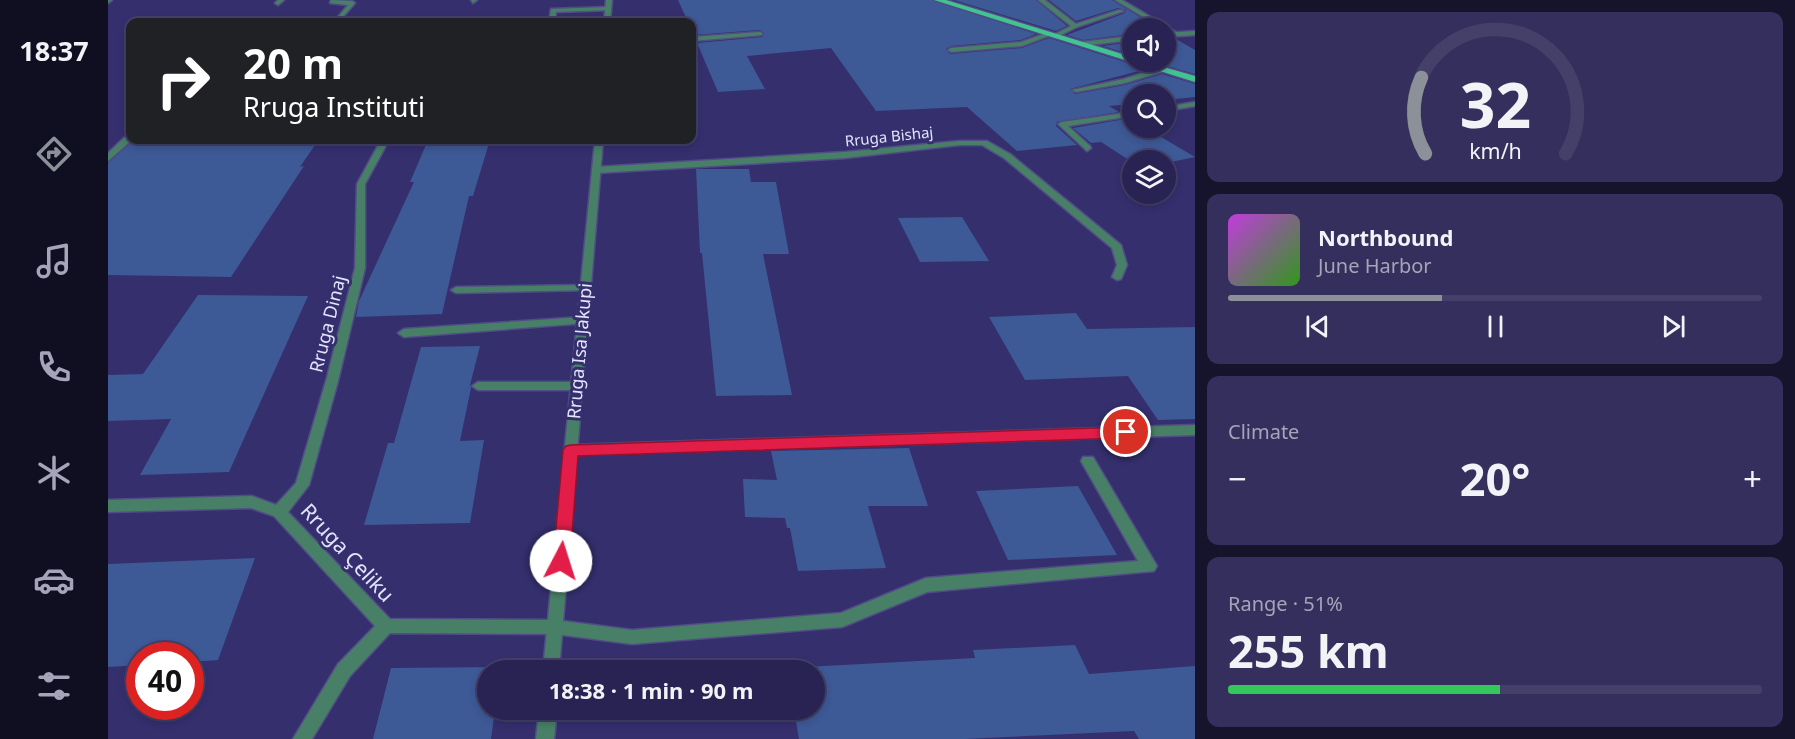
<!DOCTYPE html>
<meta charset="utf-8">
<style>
body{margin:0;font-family:"Noto Sans",sans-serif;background:#342f5c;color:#f1f3f6;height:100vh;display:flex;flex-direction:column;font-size:22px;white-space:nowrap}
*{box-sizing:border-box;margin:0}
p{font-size:20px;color:#a5a4b8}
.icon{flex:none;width:33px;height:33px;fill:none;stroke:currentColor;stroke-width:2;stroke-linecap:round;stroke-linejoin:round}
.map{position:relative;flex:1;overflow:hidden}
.sheet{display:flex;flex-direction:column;gap:12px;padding:12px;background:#16132d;width:600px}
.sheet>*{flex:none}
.top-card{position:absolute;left:18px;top:18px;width:570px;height:126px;border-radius:12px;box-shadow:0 3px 9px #0003,0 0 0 2px #444069;background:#202124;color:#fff;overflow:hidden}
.tools{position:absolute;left:1014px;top:18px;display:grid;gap:12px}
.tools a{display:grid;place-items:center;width:54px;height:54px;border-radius:50%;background:#282352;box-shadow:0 3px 9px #0003,0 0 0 2px #444069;font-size:30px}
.speed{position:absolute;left:18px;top:642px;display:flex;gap:12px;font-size:30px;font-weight:700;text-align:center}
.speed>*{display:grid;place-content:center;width:78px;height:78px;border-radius:50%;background:#282352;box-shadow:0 3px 9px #0003,0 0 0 2px #444069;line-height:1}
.speed .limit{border:9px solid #d22;background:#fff;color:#111}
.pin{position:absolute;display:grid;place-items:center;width:51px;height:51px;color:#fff;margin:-26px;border:3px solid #fff;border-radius:50%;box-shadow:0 2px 6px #0007}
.me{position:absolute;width:66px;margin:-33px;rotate:5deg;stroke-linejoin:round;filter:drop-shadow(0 0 4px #0008)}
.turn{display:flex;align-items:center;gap:21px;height:126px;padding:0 18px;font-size:27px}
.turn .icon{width:78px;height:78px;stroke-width:2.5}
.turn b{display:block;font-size:42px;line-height:51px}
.big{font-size:45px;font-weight:700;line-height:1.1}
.sheet .tile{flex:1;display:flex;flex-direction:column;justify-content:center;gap:9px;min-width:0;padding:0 21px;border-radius:12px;background:#342f5c}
.sheet .dial{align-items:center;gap:0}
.dial svg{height:156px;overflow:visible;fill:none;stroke:#444069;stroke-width:7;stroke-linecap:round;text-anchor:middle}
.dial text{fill:#f1f3f6;stroke:none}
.song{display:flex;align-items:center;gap:18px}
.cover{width:72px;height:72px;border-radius:9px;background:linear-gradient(135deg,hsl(290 70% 55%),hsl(110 70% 35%))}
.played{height:6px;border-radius:3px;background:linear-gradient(90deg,#8c9099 40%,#444069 40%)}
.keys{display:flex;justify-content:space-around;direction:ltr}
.heat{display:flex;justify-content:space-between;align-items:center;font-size:33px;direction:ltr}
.charge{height:9px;border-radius:4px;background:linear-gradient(90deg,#34c759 51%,#444069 0)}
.trip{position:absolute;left:369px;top:660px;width:348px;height:60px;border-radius:30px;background:#282352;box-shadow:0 3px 9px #0003,0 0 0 2px #444069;font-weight:700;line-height:60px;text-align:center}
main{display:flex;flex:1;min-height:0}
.dock{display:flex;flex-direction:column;width:108px;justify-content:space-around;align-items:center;background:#100e21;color:#a5a4b8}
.dock .icon{width:42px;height:42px}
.dock .current{color:#8c9099}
.dock b{font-size:27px;color:#f1f3f6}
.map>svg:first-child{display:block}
.building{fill:#3d5996}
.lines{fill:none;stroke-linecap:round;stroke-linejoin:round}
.service-casing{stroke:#514c85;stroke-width:3}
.minor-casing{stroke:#514c85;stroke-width:3}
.tertiary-casing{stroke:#514c85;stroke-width:3}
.primary-casing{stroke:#514c85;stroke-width:3}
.service{fill:#488067;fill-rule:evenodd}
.minor{fill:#488067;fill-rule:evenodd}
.tertiary{fill:#488067;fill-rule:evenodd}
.primary{fill:#42c492;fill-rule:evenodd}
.route{fill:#e11d48;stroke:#92132f;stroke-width:1.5}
.labels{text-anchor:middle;stroke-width:6;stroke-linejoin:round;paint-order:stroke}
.far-street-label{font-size:15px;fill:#e3e4fb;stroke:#352f6e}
.street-label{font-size:18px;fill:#e3e4fb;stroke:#352f6e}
.near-street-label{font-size:21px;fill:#e3e4fb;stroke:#352f6e}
</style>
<main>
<nav class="dock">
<b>18:37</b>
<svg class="icon current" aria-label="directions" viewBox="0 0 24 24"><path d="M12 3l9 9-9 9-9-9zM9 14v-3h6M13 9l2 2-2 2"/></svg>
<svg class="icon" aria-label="music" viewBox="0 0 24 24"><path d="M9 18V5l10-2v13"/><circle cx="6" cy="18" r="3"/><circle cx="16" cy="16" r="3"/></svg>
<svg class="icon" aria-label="phone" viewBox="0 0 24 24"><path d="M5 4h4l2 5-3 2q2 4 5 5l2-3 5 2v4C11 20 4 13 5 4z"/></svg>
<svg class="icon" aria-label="climate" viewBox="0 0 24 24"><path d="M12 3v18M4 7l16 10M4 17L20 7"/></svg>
<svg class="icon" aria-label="car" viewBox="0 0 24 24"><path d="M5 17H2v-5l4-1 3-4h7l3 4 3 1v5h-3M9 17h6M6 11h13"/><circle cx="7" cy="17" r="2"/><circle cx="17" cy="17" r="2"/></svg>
<svg class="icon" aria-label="filters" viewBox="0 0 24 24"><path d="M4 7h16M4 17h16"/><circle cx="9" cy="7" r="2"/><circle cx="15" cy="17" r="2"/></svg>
</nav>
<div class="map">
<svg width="1087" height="739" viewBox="0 0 1087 739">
<rect width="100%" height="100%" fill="#352f6e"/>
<!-- building -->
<g class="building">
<polygon points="570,0 824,0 928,34 913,40 843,46 838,49 842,54 914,48 941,38 1039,69 962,89 967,94 1017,85 1054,74 1087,84 1087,97 1058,100 1058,94 1024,94 1024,104 1001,106 1011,112 949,122 948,126 969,145 909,151 859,107 768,111 723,48 639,56 657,89 610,92 589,43 654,37 656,33 652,30 585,35 584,22 580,22"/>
<polygon points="846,0 928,0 959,26 948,31"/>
<polygon points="941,0 1004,0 1050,28 1024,28 1024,34 975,40 959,35 1017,13 1018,10 1010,8 968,21"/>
<polygon points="1058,39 1068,39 1087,50 1087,74 1044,62 1058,62"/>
<polygon points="1024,42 1024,55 995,46"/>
<polygon points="1023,118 1024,128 1038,128 1087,157 1058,163 1058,160 1024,162 993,142 983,143 965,128"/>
<polygon points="26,140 66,140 63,143 207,145 192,167 196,166 123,277 0,275 0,163"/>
<polygon points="320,140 382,140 365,196 361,196 334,314 248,317 251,301 306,182 302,182"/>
<polygon points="588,169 641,169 643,182 668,182 681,254 655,254 684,395 608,396 594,253 592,253"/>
<polygon points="854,217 881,261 812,262 790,218"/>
<polygon points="90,295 200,296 121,472 32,475 63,419 0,421 0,375 35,374"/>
<polygon points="968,313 979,329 1087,327 1087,419 1050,420 1020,376 917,380 881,317"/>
<polygon points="372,346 362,385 363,388 352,441 376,440 362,523 256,525 280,443 286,443 313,347"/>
<polygon points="801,448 820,506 760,506 778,568 690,571 682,528 679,528 677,518 637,517 635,479 669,480 663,451"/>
<polygon points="970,486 1009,555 900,560 868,491"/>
<polygon points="147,558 110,660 82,662 82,656 32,656 32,665 0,667 0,564"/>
<polygon points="967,645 981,674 1087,666 1087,739 1031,739 1026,731 857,739 691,739 686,710 706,710 706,670 679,670 678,668 867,658 865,650"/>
<polygon points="393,667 392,670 380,670 380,710 387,710 383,739 265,739 283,668"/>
</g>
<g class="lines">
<defs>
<g id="service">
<polygon points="170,0 176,0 170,5 167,3"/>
<polygon points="223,0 244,1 247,3 233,19 230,17 240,5 222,3"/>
<polygon points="363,0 369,0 365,3"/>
<polygon points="930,0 937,0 968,24 1011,10 1016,11 969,27 947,38 945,37 945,35 963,26"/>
<polygon points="1007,0 1014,0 1073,35 1068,36 1058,30 1058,28 1054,28"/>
<polygon points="500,7 502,10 448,12 447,22 441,22 443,9"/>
<polygon points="652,32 654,33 654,35 584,41 584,37"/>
<polygon points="941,32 944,34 943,35 914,46 843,52 840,50 843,48 913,42"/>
<polygon points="1054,67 1058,69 1057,71 1017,83 968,92 964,90 1016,79"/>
<polygon points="1087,102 1087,106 1058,111 1058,107"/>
<polygon points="1024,112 1024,116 960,126 982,146 983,148 979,151 950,124 954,122"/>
<polygon points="478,285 482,286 483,288 482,290 348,293 343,290 348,287"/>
<polygon points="475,317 481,321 479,323 296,337 290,333 296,329"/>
<polygon points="370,382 469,382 475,386 469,390 370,390 364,386"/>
</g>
<g id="minor">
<polygon points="0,0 4,0 0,3"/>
<polygon points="1087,31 1087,35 1058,37 1058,33"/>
<polygon points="1024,36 1024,40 973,46 970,44 973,42"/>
<polygon points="19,135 22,135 22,140 24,140 0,161 0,153"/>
<polygon points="273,140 281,140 257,184 257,268 230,381 201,485 180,512 282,619 447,620 524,630 733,613 818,578 1030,561 973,461 975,457 985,457 1046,561 1049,566 1046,571 819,592 734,627 524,644 447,634 282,633 242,676 204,739 185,739 230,664 267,626 166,516 143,508 0,512 0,500 144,496 168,505 188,483 218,381 247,268 249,184"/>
<polygon points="851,141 879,141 902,154 1013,245 1019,265 1013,279 1009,280 1004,277 1009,265 1004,248 896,158 874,145 851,145 737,158 488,173 484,170 488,167 737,152"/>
<polygon points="1087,425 1087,435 463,455 458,453 456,450 458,447 463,445"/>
</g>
<g id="tertiary">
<polygon points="498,0 504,0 502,22 496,22"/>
<polygon points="487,140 495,140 451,670 435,670"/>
<polygon points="431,710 449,710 446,739 428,739"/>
</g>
<polygon id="primary" points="826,0 838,0 1024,57 1024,62 1038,62 1087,76 1087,82"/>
</defs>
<!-- service casing -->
<use href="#service" class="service-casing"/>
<!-- minor casing -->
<use href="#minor" class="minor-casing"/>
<!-- tertiary casing -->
<use href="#tertiary" class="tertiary-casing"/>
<!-- primary casing -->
<use href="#primary" class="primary-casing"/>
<!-- service -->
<use href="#service" class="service"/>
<!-- minor -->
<use href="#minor" class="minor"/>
<!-- tertiary -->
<use href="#tertiary" class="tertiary"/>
<!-- primary -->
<use href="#primary" class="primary"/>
</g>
<!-- route -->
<polygon class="route" points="1018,427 1023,428 1025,432 1023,436 1018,438 470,456 462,561 459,566 453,568 447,566 445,561 455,450 458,446 463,445"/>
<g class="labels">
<!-- far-street labels -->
<g class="far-street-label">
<text transform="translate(781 137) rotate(-6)" y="5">Rruga Bishaj</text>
</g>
<!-- street labels -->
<g class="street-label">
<text transform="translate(220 324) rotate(-76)" y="6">Rruga Dinaj</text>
<text transform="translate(472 351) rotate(-85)" y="6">Rruga Isa Jakupi</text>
</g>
<!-- near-street labels -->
<g class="near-street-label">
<text transform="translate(239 553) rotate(47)" y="7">Rruga Çeliku</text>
</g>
</g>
</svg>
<div class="tools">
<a><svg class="icon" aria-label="sound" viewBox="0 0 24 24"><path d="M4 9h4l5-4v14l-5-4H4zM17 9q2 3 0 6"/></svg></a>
<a><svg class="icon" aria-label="search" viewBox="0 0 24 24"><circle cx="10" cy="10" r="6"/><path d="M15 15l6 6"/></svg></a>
<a><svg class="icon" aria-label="layers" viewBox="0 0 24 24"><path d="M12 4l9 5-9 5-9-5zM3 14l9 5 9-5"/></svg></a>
</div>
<div class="speed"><div class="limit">40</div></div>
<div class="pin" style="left:1018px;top:432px;background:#d93025"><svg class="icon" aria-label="arrive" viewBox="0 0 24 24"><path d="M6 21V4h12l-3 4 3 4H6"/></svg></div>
<svg class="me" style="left:453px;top:561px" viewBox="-20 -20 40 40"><circle r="19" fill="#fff"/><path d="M0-13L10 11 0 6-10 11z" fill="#e11d48"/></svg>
<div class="trip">18:38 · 1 min · 90 m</div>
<div class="top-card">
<div class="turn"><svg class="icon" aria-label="right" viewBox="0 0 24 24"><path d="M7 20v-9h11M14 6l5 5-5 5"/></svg><div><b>20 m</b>Rruga Instituti</div></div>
</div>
</div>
<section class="sheet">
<div class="tile dial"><svg viewBox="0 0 100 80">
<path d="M14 69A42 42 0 1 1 86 69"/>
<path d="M14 69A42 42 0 0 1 12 30" stroke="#8c9099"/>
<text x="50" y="56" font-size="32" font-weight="700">32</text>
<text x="50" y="72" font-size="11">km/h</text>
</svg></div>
<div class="tile">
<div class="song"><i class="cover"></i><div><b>Northbound</b><p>June Harbor</p></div></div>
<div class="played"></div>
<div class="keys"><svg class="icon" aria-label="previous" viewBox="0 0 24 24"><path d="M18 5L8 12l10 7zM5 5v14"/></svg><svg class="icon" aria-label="pause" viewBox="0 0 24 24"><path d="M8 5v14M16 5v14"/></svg><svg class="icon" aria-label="next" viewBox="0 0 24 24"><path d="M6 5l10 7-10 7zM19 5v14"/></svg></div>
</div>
<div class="tile"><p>Climate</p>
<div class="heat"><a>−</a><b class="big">20°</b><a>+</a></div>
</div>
<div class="tile"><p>Range · 51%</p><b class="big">255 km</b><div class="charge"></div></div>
</section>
</main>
